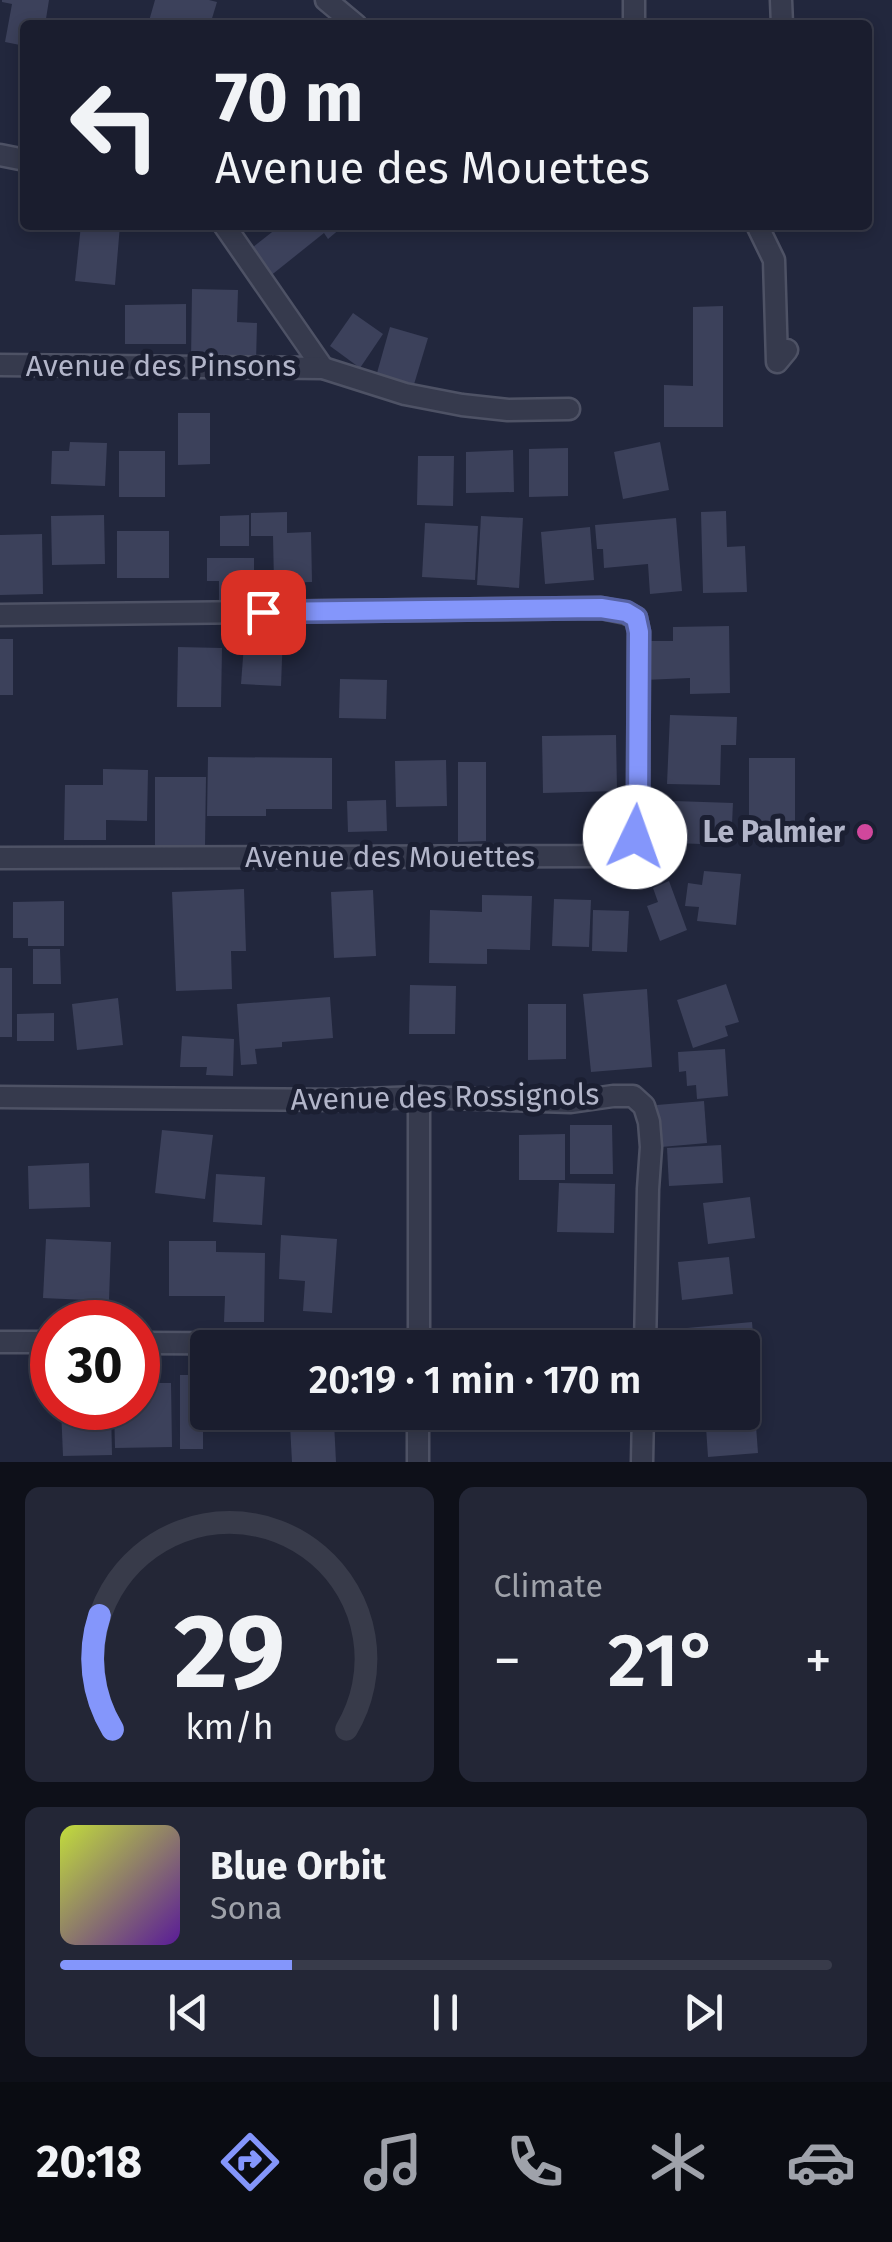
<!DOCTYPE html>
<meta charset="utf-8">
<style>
body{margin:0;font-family:"Fira Sans",sans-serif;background:#232636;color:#f1f3f6;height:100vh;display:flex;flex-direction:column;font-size:38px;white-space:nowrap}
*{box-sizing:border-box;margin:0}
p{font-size:32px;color:#9fa2aa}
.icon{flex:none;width:55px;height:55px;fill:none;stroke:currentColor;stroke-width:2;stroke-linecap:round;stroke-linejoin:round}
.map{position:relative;height:1462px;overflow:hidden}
.panel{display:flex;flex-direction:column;gap:25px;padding:25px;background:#0e1019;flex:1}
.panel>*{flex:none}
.hud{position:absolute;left:20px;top:20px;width:852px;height:210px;border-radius:10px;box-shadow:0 5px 15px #0003,0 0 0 2px #383b4a;background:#1a1d2e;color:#f1f3f6;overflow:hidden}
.speed{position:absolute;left:30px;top:1300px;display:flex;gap:20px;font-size:50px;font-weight:700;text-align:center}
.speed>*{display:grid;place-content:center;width:130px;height:130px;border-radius:50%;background:#1a1d2e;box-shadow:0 5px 15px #0003,0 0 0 2px #383b4a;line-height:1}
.speed .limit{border:15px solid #d22;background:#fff;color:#111}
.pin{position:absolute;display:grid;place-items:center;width:85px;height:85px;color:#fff;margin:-42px;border-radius:20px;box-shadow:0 5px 15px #0006}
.me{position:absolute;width:110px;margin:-55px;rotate:3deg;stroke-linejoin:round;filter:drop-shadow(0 0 8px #0008)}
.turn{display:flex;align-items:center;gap:35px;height:210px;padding:0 30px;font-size:45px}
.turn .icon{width:130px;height:130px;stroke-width:2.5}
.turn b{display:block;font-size:70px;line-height:85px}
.big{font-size:75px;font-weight:600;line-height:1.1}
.panel .widget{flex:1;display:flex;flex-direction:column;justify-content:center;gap:15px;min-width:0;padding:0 35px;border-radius:15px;background:#232636}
.panel .dial{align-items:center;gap:0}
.dial svg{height:260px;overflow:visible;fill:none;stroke:#383b4a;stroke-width:7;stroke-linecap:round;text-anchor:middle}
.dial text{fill:#f1f3f6;stroke:none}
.song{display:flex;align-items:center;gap:30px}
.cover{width:120px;height:120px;border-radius:15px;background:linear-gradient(135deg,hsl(70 70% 55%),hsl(270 70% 35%))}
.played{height:10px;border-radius:5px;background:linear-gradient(90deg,#8496fb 30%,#383b4a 30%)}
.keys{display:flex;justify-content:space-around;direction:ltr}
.heat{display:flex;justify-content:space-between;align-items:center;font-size:55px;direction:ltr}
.panel .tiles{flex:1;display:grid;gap:25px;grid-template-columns:1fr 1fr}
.widget:last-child{grid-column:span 2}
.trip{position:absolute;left:190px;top:1330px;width:570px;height:100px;border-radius:10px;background:#1a1d2e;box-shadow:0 5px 15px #0003,0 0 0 2px #383b4a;font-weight:600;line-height:100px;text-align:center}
.menu{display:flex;height:160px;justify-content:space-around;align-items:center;background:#0a0c12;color:#9fa2aa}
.menu .icon{width:70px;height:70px}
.menu .selected{color:#8496fb}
.menu b{font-size:45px;color:#f1f3f6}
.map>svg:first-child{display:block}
.building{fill:#3c415b}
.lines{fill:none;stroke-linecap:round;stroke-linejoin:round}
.minor-casing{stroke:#4e5265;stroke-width:25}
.minor{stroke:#363a4d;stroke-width:20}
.route-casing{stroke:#5662a3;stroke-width:25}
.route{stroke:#8496fb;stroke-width:18}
.hotel-dot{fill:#d1479c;stroke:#1b1f32;stroke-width:4}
.labels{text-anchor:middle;stroke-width:10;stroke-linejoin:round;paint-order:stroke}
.street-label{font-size:30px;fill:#b2b5c9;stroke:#1b1f32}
.poi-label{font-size:30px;font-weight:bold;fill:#b2b5c9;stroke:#1b1f32;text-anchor:end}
</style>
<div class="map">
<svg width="892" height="1462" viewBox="0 0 892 1462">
<rect width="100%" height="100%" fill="#22273d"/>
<!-- building -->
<g class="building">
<polygon points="2,0 49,0 45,25 25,25 25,46 5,42 12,4 2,2"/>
<polygon points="155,0 209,0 217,2 210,25 164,25 149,21"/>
<polygon points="81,225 120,225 115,285 75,281"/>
<polygon points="281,225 339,225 341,228 328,239 324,233 269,277 248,251"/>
<polygon points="192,289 238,290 237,322 257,323 256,362 191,361"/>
<polygon points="186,304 186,344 125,344 125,305"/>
<polygon points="723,306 723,427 664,427 664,385 693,386 693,307"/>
<polygon points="353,313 383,334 360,368 330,346"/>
<polygon points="390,327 428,338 412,391 375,380"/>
<polygon points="178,413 210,413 210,464 178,465"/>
<polygon points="70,442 107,443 105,486 51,484 52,451 69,451"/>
<polygon points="660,442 669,490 623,499 614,452"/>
<polygon points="568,448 568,496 529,497 529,449"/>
<polygon points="513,450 514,492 466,493 466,452"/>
<rect x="119" y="451" width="46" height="46"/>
<polygon points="418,456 454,456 453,506 417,505"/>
<polygon points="726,511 727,547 745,546 747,592 703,593 701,512"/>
<polygon points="287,512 287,533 311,532 312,582 274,583 273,536 251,536 251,513"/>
<polygon points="104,515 105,564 52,565 51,516"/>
<polygon points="249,515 249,546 220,546 220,516"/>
<polygon points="481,516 523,518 519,588 477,585"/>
<polygon points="676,518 682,591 650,594 648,564 604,568 603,549 597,549 595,525"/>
<polygon points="425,523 478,526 475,580 422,577"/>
<polygon points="590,527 594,580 545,584 541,532"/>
<rect x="117" y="531" width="52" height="47"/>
<polygon points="42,534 43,594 0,595 0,535"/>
<polygon points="207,558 254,558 254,606 219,605 219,581 207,581"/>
<polygon points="729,626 730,693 690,694 690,678 644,680 644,641 673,641 673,627"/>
<polygon points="245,631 283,633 281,686 241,684"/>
<rect x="0" y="639" width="13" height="56"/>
<polygon points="178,647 222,648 221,707 177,707"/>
<polygon points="340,679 387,680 386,719 339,718"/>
<polygon points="670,715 737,717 736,745 721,745 720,785 667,784"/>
<polygon points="616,735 617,791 543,793 542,736"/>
<polygon points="208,757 332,758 332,809 266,809 266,816 207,816"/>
<rect x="749" y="758" width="46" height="73"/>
<polygon points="446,760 447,806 396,807 395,761"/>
<polygon points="458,762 486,762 486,841 458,842"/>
<polygon points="103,769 148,770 147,821 106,820 106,840 64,840 65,785 103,785"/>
<polygon points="155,777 206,777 205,846 155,846"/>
<polygon points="386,800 387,831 348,832 347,801"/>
<polygon points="674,801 733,803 731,845 672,843"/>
<polygon points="704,871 741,874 736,925 697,921 699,907 685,906 688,883 702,885"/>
<polygon points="669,881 687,930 660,941 647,906 658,902 653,888"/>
<polygon points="244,889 246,951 231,951 232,989 176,991 172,892"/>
<polygon points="373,890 376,956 334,958 331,892"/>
<polygon points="482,895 532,896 530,950 487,949 487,964 429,963 430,910 482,912"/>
<polygon points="554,899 591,900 589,947 552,946"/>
<polygon points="64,901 64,946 28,946 28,938 13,938 13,902"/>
<polygon points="593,910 629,911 627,952 592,951"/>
<polygon points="33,949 60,949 61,984 33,984"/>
<rect x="0" y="968" width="12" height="69"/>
<polygon points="726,984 739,1022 725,1026 728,1036 693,1048 677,1000"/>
<polygon points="410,985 456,986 455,1034 409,1034"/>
<polygon points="647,989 652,1067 591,1072 583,994"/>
<polygon points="330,997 333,1038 282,1042 282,1047 255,1049 257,1064 241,1065 237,1004"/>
<polygon points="118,998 123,1045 77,1050 72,1004"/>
<polygon points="528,1004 566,1004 566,1059 528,1060"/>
<polygon points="54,1013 54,1041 17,1041 17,1014"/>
<polygon points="182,1036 234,1039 233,1076 206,1075 207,1067 180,1067"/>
<polygon points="725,1049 728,1096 697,1099 696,1085 687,1086 686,1071 679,1072 678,1052"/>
<polygon points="704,1101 707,1143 661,1147 657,1105"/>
<polygon points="570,1125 612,1125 613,1174 570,1174"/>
<polygon points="162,1130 213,1135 205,1199 155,1193"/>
<polygon points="565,1134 565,1180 519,1180 519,1135"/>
<polygon points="721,1145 723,1183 669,1186 667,1148"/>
<polygon points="89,1163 90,1207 29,1209 28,1166"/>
<polygon points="216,1174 265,1177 262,1225 213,1222"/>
<polygon points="559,1183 615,1184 614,1233 557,1232"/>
<polygon points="750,1197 755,1238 708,1244 703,1203"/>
<polygon points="281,1235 337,1239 332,1313 303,1311 305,1281 279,1279"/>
<polygon points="46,1239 111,1242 109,1301 43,1298"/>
<polygon points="169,1241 216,1241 216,1252 265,1253 264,1322 224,1322 225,1296 169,1296"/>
<polygon points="729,1257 733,1294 682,1300 678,1262"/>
<polygon points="752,1322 757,1384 753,1385 758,1453 708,1457 706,1427 658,1431 657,1412 742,1412 742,1348 677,1348 676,1329"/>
<rect x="180" y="1375" width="23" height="74"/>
<polygon points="138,1383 171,1383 172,1447 115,1448 114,1408 138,1408"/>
<polygon points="61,1408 111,1408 112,1455 63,1456"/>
<polygon points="334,1422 336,1462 292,1462 290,1425"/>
</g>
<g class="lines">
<defs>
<g id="minor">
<polyline points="326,0 356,25"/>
<polyline points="634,0 634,25"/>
<polyline points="781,0 782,25"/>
<polyline points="0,155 25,160"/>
<polyline points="224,225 323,368"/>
<polyline points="757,225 774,260 777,362 787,350"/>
<polyline points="0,365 323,368 405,394 462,405 508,410 569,409"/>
<polyline points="0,615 601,608 626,613 636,618 639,632 638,813 635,837 627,851 605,856 0,858"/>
<polyline points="0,1097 339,1100 419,1097 571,1102 613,1096 633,1096 644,1106 649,1122 651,1147 648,1189 645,1348"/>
<polyline points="0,1342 52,1342"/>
<polyline points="138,1343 419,1344"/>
<polyline points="419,1348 419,1097"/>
<polyline points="418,1462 418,1412"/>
<polyline points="642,1462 643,1412"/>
</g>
</defs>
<!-- minor casing -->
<use href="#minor" class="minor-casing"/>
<!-- minor -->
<use href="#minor" class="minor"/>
</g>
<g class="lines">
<defs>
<polyline id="route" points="263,612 601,608 626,612 636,618 639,632 638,814 635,837"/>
</defs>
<!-- route casing -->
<use href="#route" class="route-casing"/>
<!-- route -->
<use href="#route" class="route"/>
</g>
<!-- markers -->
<circle class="hotel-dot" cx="865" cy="832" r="10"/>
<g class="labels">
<!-- street labels -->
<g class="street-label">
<text x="161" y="376">Avenue des Pinsons</text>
<text x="390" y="867">Avenue des Mouettes</text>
<text transform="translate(445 1097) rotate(-1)" y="10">Avenue des Rossignols</text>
</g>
<!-- poi labels -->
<g class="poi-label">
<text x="845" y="842">Le Palmier</text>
</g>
</g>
</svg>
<div class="speed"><div class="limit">30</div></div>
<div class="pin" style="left:263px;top:612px;background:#d93025"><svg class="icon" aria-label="arrive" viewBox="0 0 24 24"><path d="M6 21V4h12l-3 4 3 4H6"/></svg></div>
<svg class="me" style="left:635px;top:837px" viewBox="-20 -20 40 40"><circle r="19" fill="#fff"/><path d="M0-13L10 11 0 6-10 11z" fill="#8496fb"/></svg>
<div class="trip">20:19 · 1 min · 170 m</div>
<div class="hud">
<div class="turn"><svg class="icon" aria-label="left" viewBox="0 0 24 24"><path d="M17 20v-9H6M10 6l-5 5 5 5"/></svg><div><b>70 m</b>Avenue des Mouettes</div></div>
</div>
</div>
<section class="panel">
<div class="tiles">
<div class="widget dial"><svg viewBox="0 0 100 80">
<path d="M14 69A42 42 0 1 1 86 69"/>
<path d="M14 69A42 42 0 0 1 10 34" stroke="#8496fb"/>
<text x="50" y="56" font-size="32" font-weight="700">29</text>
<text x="50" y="72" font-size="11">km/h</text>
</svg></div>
<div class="widget"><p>Climate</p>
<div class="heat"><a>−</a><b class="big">21°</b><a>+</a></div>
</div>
<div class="widget">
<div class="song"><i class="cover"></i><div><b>Blue Orbit</b><p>Sona</p></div></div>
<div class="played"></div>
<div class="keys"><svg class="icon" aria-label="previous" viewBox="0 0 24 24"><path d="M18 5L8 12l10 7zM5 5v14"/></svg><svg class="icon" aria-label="pause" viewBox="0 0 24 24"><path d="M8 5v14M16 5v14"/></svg><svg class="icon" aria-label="next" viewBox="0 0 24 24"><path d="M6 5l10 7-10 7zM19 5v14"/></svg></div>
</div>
</div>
</section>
<nav class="menu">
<b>20:18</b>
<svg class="icon selected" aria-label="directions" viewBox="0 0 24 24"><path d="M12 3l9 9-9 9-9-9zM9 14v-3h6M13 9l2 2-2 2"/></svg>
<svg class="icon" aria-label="music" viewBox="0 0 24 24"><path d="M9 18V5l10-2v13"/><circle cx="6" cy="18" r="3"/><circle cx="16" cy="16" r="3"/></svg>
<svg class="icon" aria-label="phone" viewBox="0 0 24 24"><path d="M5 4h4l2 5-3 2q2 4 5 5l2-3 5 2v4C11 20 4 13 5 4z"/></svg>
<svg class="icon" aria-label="climate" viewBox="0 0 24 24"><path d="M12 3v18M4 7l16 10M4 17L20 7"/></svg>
<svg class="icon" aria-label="car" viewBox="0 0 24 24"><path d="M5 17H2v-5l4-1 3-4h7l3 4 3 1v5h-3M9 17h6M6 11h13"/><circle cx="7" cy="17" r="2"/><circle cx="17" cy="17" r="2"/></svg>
</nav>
